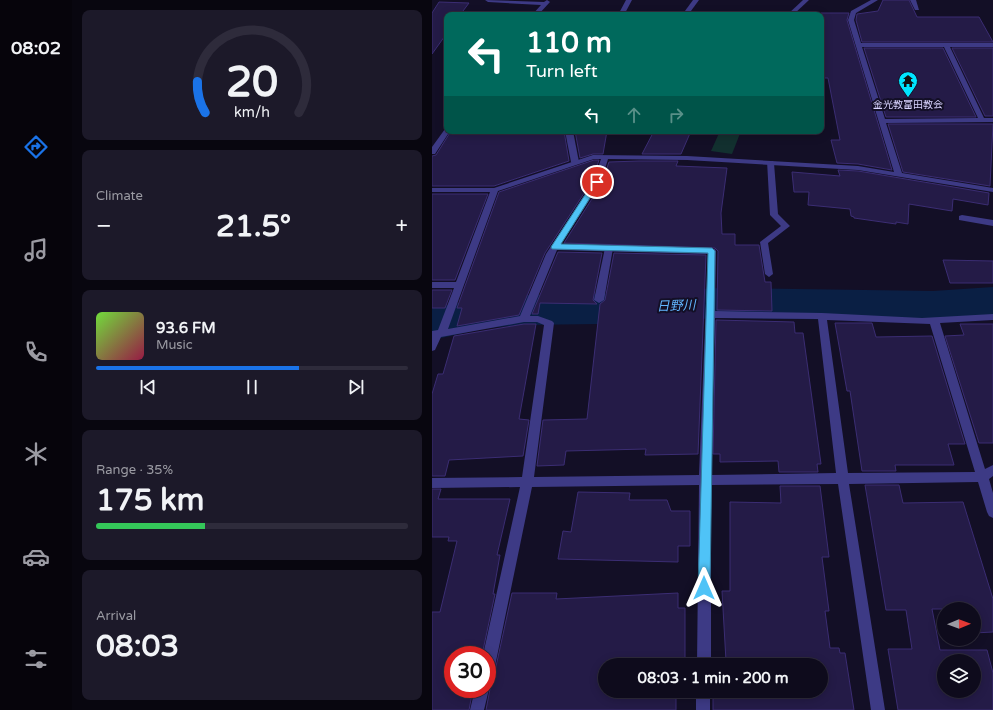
<!DOCTYPE html>
<meta charset="utf-8">
<style>
body{margin:0;font-family:"Varela Round","Noto Sans JP",sans-serif;background:#1c1929;color:#f1f3f6;height:100vh;display:flex;flex-direction:column;font-size:15px;white-space:nowrap}
*{box-sizing:border-box;margin:0}
p{font-size:13px;color:#9b9ba3}
.icon{flex:none;width:22px;height:22px;fill:none;stroke:currentColor;stroke-width:2;stroke-linecap:round;stroke-linejoin:round}
.map{position:relative;flex:1;overflow:hidden}
.sheet{display:flex;flex-direction:column;gap:10px;padding:10px;background:#08060f;width:360px}
.sheet>*{flex:none}
.guide{position:absolute;left:12px;top:12px;width:380px;height:122px;border-radius:8px;box-shadow:0 2px 10px #0003,0 0 0 1px #2e2b3b;background:#00695c;color:#fff;overflow:hidden}
.needle{width:26px;rotate:89deg}
.buttons{position:absolute;left:505px;top:602px;display:grid;gap:8px}
.buttons a{display:grid;place-items:center;width:44px;height:44px;border-radius:50%;background:#0e0b1c;box-shadow:0 2px 10px #0003,0 0 0 1px #2e2b3b;font-size:20px}
.speed{position:absolute;left:12px;top:646px;display:flex;gap:8px;font-size:20px;font-weight:700;text-align:center}
.speed>*{display:grid;place-content:center;width:52px;height:52px;border-radius:50%;background:#0e0b1c;box-shadow:0 2px 10px #0003,0 0 0 1px #2e2b3b;line-height:1}
.speed .limit{border:6px solid #d22;background:#fff;color:#111}
.pin{position:absolute;display:grid;place-items:center;width:34px;height:34px;color:#fff;margin:-17px;border:2px solid #fff;border-radius:50%;box-shadow:0 1px 4px #0007}
.me{position:absolute;width:44px;margin:-22px;rotate:0deg;stroke-linejoin:round;filter:drop-shadow(0 0 3px #0008)}
.turn{display:flex;align-items:center;gap:14px;height:84px;padding:0 16px;font-size:18px}
.turn .icon{width:52px;height:52px;stroke-width:2.5}
.turn b{display:block;font-size:28px;line-height:34px}
.lanes{display:flex;align-items:center;height:38px;padding:0 16px;background:#0003;justify-content:center;gap:20px;direction:ltr}
.lanes .off{opacity:.35}
.big{font-size:30px;font-weight:700;line-height:1.1}
.sheet .card{flex:1;display:flex;flex-direction:column;justify-content:center;gap:6px;min-width:0;padding:0 14px;border-radius:8px;background:#1c1929}
.sheet .dial{align-items:center;gap:0}
.dial svg{height:104px;overflow:visible;fill:none;stroke:#2e2b3b;stroke-width:7;stroke-linecap:round;text-anchor:middle}
.dial text{fill:#f1f3f6;stroke:none}
.song{display:flex;align-items:center;gap:12px}
.cover{width:48px;height:48px;border-radius:6px;background:linear-gradient(135deg,hsl(100 70% 55%),hsl(340 70% 35%))}
.played{height:4px;border-radius:2px;background:linear-gradient(90deg,#1a73e8 65%,#2e2b3b 65%)}
.keys{display:flex;justify-content:space-around;direction:ltr}
.heat{display:flex;justify-content:space-between;align-items:center;font-size:22px;direction:ltr}
.charge{height:6px;border-radius:3px;background:linear-gradient(90deg,#34c759 35%,#2e2b3b 0)}
.trip{position:absolute;left:166px;top:658px;width:230px;height:40px;border-radius:20px;background:#0e0b1c;box-shadow:0 2px 10px #0003,0 0 0 1px #2e2b3b;font-weight:700;line-height:40px;text-align:center}
main{display:flex;flex:1;min-height:0}
.tabs{display:flex;flex-direction:column;width:72px;justify-content:space-around;align-items:center;background:#06040b;color:#9b9ba3}
.tabs .icon{width:28px;height:28px}
.tabs .active{color:#1a73e8}
.tabs b{font-size:18px;color:#f1f3f6}
.map>svg:first-child{display:block}
.green{fill:#12302f}
.lines{fill:none;stroke-linecap:round;stroke-linejoin:round}
.river{fill:#0a1f44;fill-rule:evenodd}
.building{fill:#241b47;stroke:#3b2d73;fill-rule:evenodd}
.lane{fill:#3d3a85;fill-rule:evenodd}
.street{fill:#3d3a85;fill-rule:evenodd}
.route{fill:#4fc3f7;stroke:#337fa1}
.labels{text-anchor:middle;stroke-width:4;stroke-linejoin:round;paint-order:stroke}
.far-poi-label{font-size:10px;fill:#d9d4ff;stroke:#130f26}
.water-label{font-size:13px;font-style:italic;fill:#62b6ff;stroke:#130f26}
</style>
<main>
<nav class="tabs">
<b>08:02</b>
<svg class="icon active" aria-label="directions" viewBox="0 0 24 24"><path d="M12 3l9 9-9 9-9-9zM9 14v-3h6M13 9l2 2-2 2"/></svg>
<svg class="icon" aria-label="music" viewBox="0 0 24 24"><path d="M9 18V5l10-2v13"/><circle cx="6" cy="18" r="3"/><circle cx="16" cy="16" r="3"/></svg>
<svg class="icon" aria-label="phone" viewBox="0 0 24 24"><path d="M5 4h4l2 5-3 2q2 4 5 5l2-3 5 2v4C11 20 4 13 5 4z"/></svg>
<svg class="icon" aria-label="climate" viewBox="0 0 24 24"><path d="M12 3v18M4 7l16 10M4 17L20 7"/></svg>
<svg class="icon" aria-label="car" viewBox="0 0 24 24"><path d="M5 17H2v-5l4-1 3-4h7l3 4 3 1v5h-3M9 17h6M6 11h13"/><circle cx="7" cy="17" r="2"/><circle cx="17" cy="17" r="2"/></svg>
<svg class="icon" aria-label="filters" viewBox="0 0 24 24"><path d="M4 7h16M4 17h16"/><circle cx="9" cy="7" r="2"/><circle cx="15" cy="17" r="2"/></svg>
</nav>
<section class="sheet">
<div class="card dial"><svg viewBox="0 0 100 80">
<path d="M14 69A42 42 0 1 1 86 69"/>
<path d="M14 69A42 42 0 0 1 8 45" stroke="#1a73e8"/>
<text x="50" y="56" font-size="32" font-weight="700">20</text>
<text x="50" y="72" font-size="11">km/h</text>
</svg></div>
<div class="card"><p>Climate</p>
<div class="heat"><a>−</a><b class="big">21.5°</b><a>+</a></div>
</div>
<div class="card">
<div class="song"><i class="cover"></i><div><b>93.6 FM</b><p>Music</p></div></div>
<div class="played"></div>
<div class="keys"><svg class="icon" aria-label="previous" viewBox="0 0 24 24"><path d="M18 5L8 12l10 7zM5 5v14"/></svg><svg class="icon" aria-label="pause" viewBox="0 0 24 24"><path d="M8 5v14M16 5v14"/></svg><svg class="icon" aria-label="next" viewBox="0 0 24 24"><path d="M6 5l10 7-10 7zM19 5v14"/></svg></div>
</div>
<div class="card"><p>Range · 35%</p><b class="big">175 km</b><div class="charge"></div></div>
<div class="card"><p>Arrival</p><b class="big">08:03</b></div>
</section>
<div class="map">
<svg width="561" height="710" viewBox="0 0 561 710">
<rect width="100%" height="100%" fill="#130f26"/>
<!-- green -->
<polygon class="green" points="288,131 309,131 300,154 279,151"/>
<g class="lines">
<!-- river -->
<polygon class="river" points="561,287 561,317 501,321 288,318 166,324 90,325 54,328 0,340 0,308 54,298 90,295 166,294 288,288 501,291"/>
</g>
<!-- building -->
<g class="building">
<polygon points="451,0 477,0 485,17 547,17 561,42 430,42 424,20 425,14 446,11"/>
<polygon points="7,2 37,3 28,15 15,15 15,33 0,54 0,13"/>
<polygon points="389,13 417,13 415,20 460,170 426,164 405,163 399,140 408,140 396,78 389,78"/>
<polygon points="432,48 511,48 544,117 454,117"/>
<polygon points="520,48 561,48 561,116 553,116"/>
<polygon points="456,124 561,124 558,186 471,172"/>
<polygon points="19,131 132,131 137,161 62,186 0,186 0,156 4,155"/>
<polygon points="143,131 175,131 171,154 161,154 148,158"/>
<polygon points="222,131 259,131 249,154 210,154"/>
<polygon points="162,160 167,160 160,181 113,253 87,315 25,326 30,308 25,308 67,192"/>
<polygon points="207,161 246,161 244,166 295,168 289,213 290,234 303,234 303,245 327,245 333,282 339,282 340,311 285,310 286,251 283,248 132,243 170,183 177,162"/>
<polygon points="406,170 426,171 557,193 556,205 521,199 520,211 477,204 476,224 464,222 464,224 422,218 422,217 419,216 418,209 376,205 377,192 362,192 360,172 408,176"/>
<polygon points="0,194 56,194 23,280 0,280"/>
<polygon points="126,252 170,253 161,300 165,304 108,303 106,314 100,314"/>
<polygon points="182,253 274,255 266,454 213,455 214,449 134,451 132,465 105,466 111,420 155,419 168,304 173,300"/>
<polygon points="511,260 561,261 561,283 518,283"/>
<polygon points="0,290 20,290 13,308 0,308"/>
<polygon points="284,320 362,322 363,333 371,333 389,464 385,464 386,472 347,472 346,461 288,462 288,454 281,454"/>
<polygon points="403,323 440,323 444,337 500,336 533,444 516,444 522,465 463,465 464,471 430,471 418,391 415,391"/>
<polygon points="92,324 104,324 87,419 97,420 91,456 17,460 13,476 0,476 0,394 6,374 11,374 22,336"/>
<polygon points="528,324 561,324 561,443 547,443 513,336 532,335"/>
<path d="M433 485H467L471 503 531 502 561 599V632L542 633V609H500L508 650H555L561 673V710H466L456 649H480L474 610H454ZM512 661H542V691H512Z"/>
<polygon points="348,486 388,486 397,557 390,557 397,611 393,611 398,648 407,648 408,653 413,653 422,710 281,710 281,691 389,691 389,665 281,665 281,662 294,661 290,591 298,591 298,502 349,503"/>
<polygon points="0,489 9,489 6,499 78,499 65,555 68,555 61,594 63,594 50,655 21,655 21,689 41,689 37,710 0,710 0,612 8,612 25,541 16,541 17,537 0,537"/>
<polygon points="146,492 198,493 197,500 235,500 239,511 258,511 258,546 246,546 246,562 126,559 131,531 139,532"/>
<polygon points="80,593 125,593 124,599 246,593 246,608 253,608 253,665 173,665 173,691 244,691 244,710 54,710 58,689 55,679 61,677 63,671"/>
</g>
<g class="lines">
<!-- lane -->
<g class="lane">
<polygon points="194,0 200,0 192,15 186,15"/>
<polygon points="371,0 377,0 361,15 355,15"/>
<polygon points="133,131 141,131 147,162 146,164 140,164 139,162"/>
<polygon points="335,161 341,161 342,163 346,214 358,226 336,243 341,274 337,277 333,274 328,242 349,226 338,215"/>
<polygon points="177,245 181,248 172,300 167,303 162,300 173,248"/>
</g>
<!-- street -->
<g class="street">
<polygon points="53,0 112,2 115,0 118,2 106,15 100,15 109,5 56,2"/>
<polygon points="261,0 267,0 256,15 250,15"/>
<path d="M439 0H446L424 13 422 20 429 43H561V47H518L552 118H561V122L454 123 470 173 561 188V192L426 170 255 160 176 159 169 182 129 244 283 249 284 251 283 311 390 313 490 318 561 314V320L508 323 553 469 561 465V476L557 479 561 493V518L557 516 555 512 546 482 417 484 453 710H439L406 484 279 485V665H265L267 485 100 487 62 671 60 676 55 678V655H51L88 487 0 488V478L90 477 112 325 105 322H92L9 337 3 350 0 351V331L6 330 22 288H0V282H24L58 192H0V188H62L161 155 255 156 426 166 462 172 416 20 419 11ZM430 47H512L546 118 453 119ZM162 159H169L161 182 114 254 88 316 16 329 66 191ZM125 250 276 254 267 475 102 477 122 323 120 321 106 316H98ZM283 318 386 319 404 473 279 475ZM395 320 498 324 543 472 416 473Z"/>
<polygon points="478,0 484,0 487,10 483,10"/>
<polygon points="15,128 15,131 18,131 3,154 0,154 0,147 13,129"/>
<polygon points="530,215 561,220 561,226 527,220 527,216"/>
<polygon points="55,684 57,689 52,710 38,710 43,689 55,689"/>
<rect x="264" y="691" width="14" height="19"/>
</g>
</g>
<!-- route -->
<polygon class="route" points="162,181 168,182 129,244 280,248 283,251 278,588 277,592 272,594 268,592 266,588 276,253 120,249 119,247"/>
<!-- icons -->
<defs>
<symbol id="temple-pin" viewBox="-11 -11 22 30"><path d="M0 17L-7.5 6A9.5 9.5 0 1 1 7.5 6Z" fill="#00e5ff" stroke="#130f26"/><path d="M0-6L5-2H3V0L6.5 2.5H4V6H1.5V3h-3V6H-4V2.5H-6.5L-3 0V-2H-5Z" fill="#111"/></symbol>
</defs>
<g fill-rule="evenodd">
<use href="#temple-pin" x="465" y="70" width="22" height="30"/>
</g>
<g class="labels">
<!-- far-poi labels -->
<g class="far-poi-label">
<text x="476" y="108">金光教富田教会</text>
</g>
<!-- water labels -->
<g class="water-label">
<text transform="translate(244 305) rotate(-2)" y="5">日野川</text>
</g>
</g>
</svg>
<div class="buttons">
<a><svg class="needle" viewBox="-14 -14 28 28"><path d="M0-13l5 13h-10z" fill="#e53935"/><path d="M0 13l5-13h-10z" fill="#9b9ba3"/></svg></a>
<a><svg class="icon" aria-label="layers" viewBox="0 0 24 24"><path d="M12 4l9 5-9 5-9-5zM3 14l9 5 9-5"/></svg></a>
</div>
<div class="speed"><div class="limit">30</div></div>
<div class="pin" style="left:165px;top:182px;background:#d93025"><svg class="icon" aria-label="arrive" viewBox="0 0 24 24"><path d="M6 21V4h12l-3 4 3 4H6"/></svg></div>
<svg class="me" style="left:272px;top:588px" viewBox="-20 -20 40 40"><path d="M0-17L14 15 0 8-14 15z" fill="#4fc3f7" stroke="#fff" stroke-width="4"/></svg>
<div class="trip">08:03 · 1 min · 200 m</div>
<div class="guide">
<div class="turn"><svg class="icon" aria-label="left" viewBox="0 0 24 24"><path d="M17 20v-9H6M10 6l-5 5 5 5"/></svg><div><b>110 m</b>Turn left</div></div>
<div class="lanes"><svg class="icon" aria-label="left" viewBox="0 0 24 24"><path d="M17 20v-9H6M10 6l-5 5 5 5"/></svg><svg class="icon off" aria-label="ahead" viewBox="0 0 24 24"><path d="M12 20V5M6 11l6-6 6 6"/></svg><svg class="icon off" aria-label="right" viewBox="0 0 24 24"><path d="M7 20v-9h11M14 6l5 5-5 5"/></svg></div>
</div>
</div>
</main>
